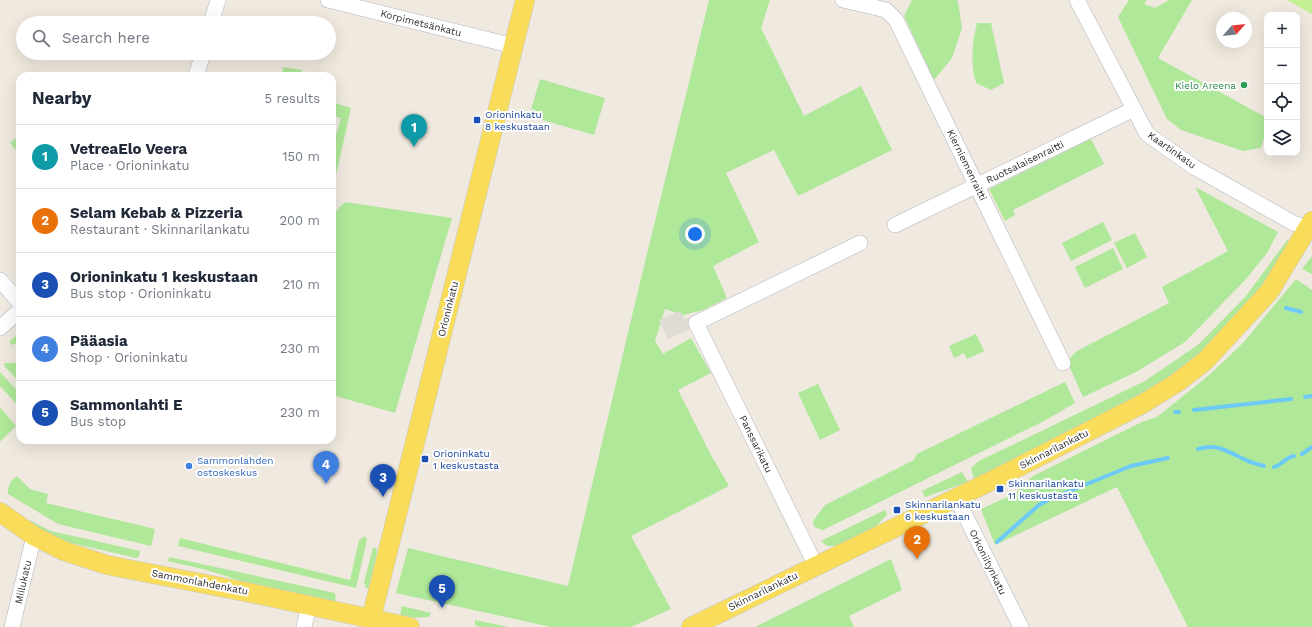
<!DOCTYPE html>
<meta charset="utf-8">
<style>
:root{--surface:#fff;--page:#f6f6f7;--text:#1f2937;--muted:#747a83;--line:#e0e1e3;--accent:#3c56ff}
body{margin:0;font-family:"Work Sans",sans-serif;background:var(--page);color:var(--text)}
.controls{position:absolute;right:12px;top:12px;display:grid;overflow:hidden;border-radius:8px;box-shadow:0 4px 16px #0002}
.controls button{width:36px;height:36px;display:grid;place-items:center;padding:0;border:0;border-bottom:1px solid var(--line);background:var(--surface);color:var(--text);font:20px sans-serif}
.compass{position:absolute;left:1216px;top:12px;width:36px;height:36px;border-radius:50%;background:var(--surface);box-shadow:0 4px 16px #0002;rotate:63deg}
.you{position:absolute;left:695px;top:234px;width:14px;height:14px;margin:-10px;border:3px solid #fff;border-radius:50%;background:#1a73e8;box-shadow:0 0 0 6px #1a73e833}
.badge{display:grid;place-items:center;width:26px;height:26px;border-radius:50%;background:var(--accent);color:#fff;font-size:13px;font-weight:700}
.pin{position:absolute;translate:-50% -33px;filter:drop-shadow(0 1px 2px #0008)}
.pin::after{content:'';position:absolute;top:21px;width:14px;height:12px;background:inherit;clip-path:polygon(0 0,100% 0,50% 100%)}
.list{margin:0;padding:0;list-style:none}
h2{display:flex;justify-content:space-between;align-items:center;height:52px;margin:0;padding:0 16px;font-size:17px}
h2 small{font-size:13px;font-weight:400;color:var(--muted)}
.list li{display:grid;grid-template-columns:26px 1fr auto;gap:12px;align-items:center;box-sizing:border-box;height:64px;padding:0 16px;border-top:1px solid var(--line)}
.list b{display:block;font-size:15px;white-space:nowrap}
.list p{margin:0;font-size:13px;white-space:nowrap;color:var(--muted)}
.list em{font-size:13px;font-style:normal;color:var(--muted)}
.icon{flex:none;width:22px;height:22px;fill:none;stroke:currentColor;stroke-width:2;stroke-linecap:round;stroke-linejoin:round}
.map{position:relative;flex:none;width:1312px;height:627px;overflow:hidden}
.search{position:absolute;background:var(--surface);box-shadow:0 4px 16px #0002;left:16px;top:16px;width:320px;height:44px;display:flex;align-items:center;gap:10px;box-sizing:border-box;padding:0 14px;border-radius:22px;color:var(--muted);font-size:15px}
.panel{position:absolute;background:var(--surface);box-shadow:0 4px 16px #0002;left:16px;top:72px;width:320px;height:372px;border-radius:12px}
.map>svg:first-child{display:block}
.green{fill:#afe899}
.pitch{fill:#c4f094}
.plaza{fill:#dfdcd6}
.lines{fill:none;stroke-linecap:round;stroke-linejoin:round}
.stream{stroke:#6dcaf6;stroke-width:4}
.minor-casing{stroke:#b3b4c1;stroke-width:16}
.major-casing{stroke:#c8c8c8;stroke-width:20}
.minor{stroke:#fff;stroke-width:15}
.major{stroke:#f9dc5a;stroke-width:19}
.leisure-dot{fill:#2e9e5b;stroke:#fff;stroke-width:1.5}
.transit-dot{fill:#1a4fb4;stroke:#fff;stroke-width:1.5}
.shop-dot{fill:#3f7fe0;stroke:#fff;stroke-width:1.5}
.labels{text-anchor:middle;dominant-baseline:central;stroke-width:4;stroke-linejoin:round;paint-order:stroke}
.street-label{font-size:10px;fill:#2d2d2d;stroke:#fff}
.leisure-label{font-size:10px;fill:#27864d;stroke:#fff;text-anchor:end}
.transit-label{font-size:10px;fill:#164399;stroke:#fff;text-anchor:start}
.shop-label{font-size:10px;fill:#366cbe;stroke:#fff;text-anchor:start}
</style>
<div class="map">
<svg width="1312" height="627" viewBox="0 0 1312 627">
<rect width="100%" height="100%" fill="#efe9df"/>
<g class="green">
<path d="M709,0H770L761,28L804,116L861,86L892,150L798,196L774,150L726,173L759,242L713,266L727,298L703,310L683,315L665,309L655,341L663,354L691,338L711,373L678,390L712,457L729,486L631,536L671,609L631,627H551L396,593L408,548L568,586L636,299Z"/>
<path d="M912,0H957L958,2L962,28L952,58L934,80L904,16Z"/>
<path d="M1129,0H1147L1144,4L1155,8L1169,0H1192L1158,58L1267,118V127L1261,148L1243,151L1181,130L1167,119L1118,17Z"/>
<path d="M977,23H991L1004,83L991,90L976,83C970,61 972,44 977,23Z"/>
<path d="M283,67L302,70L301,76H282Z"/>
<path d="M540,79L605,98L594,135L529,116Z"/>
<path d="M335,103L351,108L332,193V150L341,118L332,115Z"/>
<path d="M20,135V155L10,143Z"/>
<path d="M1091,139L1104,164L1013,210L1015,215L1005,221L989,189Z"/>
<path d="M1195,187L1278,232L1267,253L1247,278L1185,342L1136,372L1083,397L1067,361L1077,351L1169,303L1162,287L1228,251Z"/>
<path d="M345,202L452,218L395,413L332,395V215Z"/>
<path d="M1103,222L1112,240L1071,261L1062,243Z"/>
<path d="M1135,233L1147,257L1127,268L1114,243Z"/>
<path d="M1288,239L1289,242L1254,301L1206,352L1146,393L974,479L971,468L979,461L1145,381L1199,344L1246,296Z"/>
<path d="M1113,248L1123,269L1085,288L1075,267Z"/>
<path d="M1312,256V274L1302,269Z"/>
<path d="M1296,279L1312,290V627H1188L1117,487L995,545L981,509L1014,494L1033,476L1142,422L1157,417L1208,376L1243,343Z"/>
<path d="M20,332V342L12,345L9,342Z"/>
<path d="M976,334L984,351L967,359L964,353L954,358L949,346Z"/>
<path d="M4,363H20V382L5,367Z"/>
<path d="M0,372L20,394V408L0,386Z"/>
<path d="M1065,382L1075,403L1044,421L823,530L814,527L813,521L825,505L914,460L917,454Z"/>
<path d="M818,384L840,430L820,440L798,393Z"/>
<path d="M0,407L16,426L0,442Z"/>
<path d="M962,472L968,482L925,497L922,491Z"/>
<path d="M17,476L30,489L48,494L46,503L155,529L151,546L58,524L8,494C8,485 10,481 17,476Z"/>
<path d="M885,510L887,515L874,528L836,546H827L821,541Z"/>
<path d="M31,521L51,531L140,551L139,557L136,558L58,540L28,523Z"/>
<path d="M365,536L367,540L356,588L178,546L180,538L350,580L359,540Z"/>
<path d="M373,548H376L377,552L369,587L366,589L364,582Z"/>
<path d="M169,557L335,593L336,603L260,587L207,570L168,561Z"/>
<path d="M891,559L902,590L849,616L854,627H755Z"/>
<path d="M402,606L431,613L429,617L408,618L400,616Z"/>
<path d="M475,620L509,627H480L475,625Z"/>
</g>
<path class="pitch" d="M1287,0H1312V14Z"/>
<path class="plaza" d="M680,311L684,319L690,317L694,327L668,339L659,320Z"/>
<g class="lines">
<g class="stream">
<path d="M1286,308L1301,312"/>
<path d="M1305,397L1312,396"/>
<path d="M1194,410L1291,399"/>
<path d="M1175,412H1179"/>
<path d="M1198,449C1218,443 1228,452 1246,460C1251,463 1258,464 1264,466"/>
<path d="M1302,454L1312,447"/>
<path d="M1274,467C1282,465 1286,457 1294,456"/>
<path d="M997,542L1039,505L1050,499L1131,466L1168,458"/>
</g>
<g class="minor-casing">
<g id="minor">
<path d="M328,0L514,46"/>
<path d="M843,0L886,10L896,20L1063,363"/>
<path d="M1077,0L1147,134L1194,167L1293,223L1308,228"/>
<path d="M211,23L218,0"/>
<path d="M196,76L203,53"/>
<path d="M895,225L1134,109"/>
<path d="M0,280L20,303"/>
<path d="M0,328L20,310"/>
<path d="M956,497L1021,627"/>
<path d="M816,566L696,323L860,243"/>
<path d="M12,627L34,536"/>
<path d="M304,627L309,605"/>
</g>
</g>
<g class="major-casing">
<g id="major">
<path d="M0,512L34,536L64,551L107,565L256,594L410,627"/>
<path d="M371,619L525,0"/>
<path d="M691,627L993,480L1144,403L1178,382L1205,361L1269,292L1312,221"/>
</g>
</g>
<use href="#minor" class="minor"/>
<use href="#major" class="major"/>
</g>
<circle class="leisure-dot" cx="1244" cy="85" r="4"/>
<g class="transit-dot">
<rect x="473" y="116" width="8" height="8" rx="2"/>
<rect x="421" y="455" width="8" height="8" rx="2"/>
<rect x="996" y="485" width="8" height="8" rx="2"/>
<rect x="893" y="506" width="8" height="8" rx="2"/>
</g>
<circle class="shop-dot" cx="189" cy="466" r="4"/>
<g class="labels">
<g class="street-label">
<text transform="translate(421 23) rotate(14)">Korpimetsänkatu</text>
<text transform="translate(1172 150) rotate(35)">Kaartinkatu</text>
<text transform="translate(1025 162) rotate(-26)">Ruotsalaisenraitti</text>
<text transform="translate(967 165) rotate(64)">Kierniemenraitti</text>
<text transform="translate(448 309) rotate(-76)">Orioninkatu</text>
<text transform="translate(756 444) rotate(64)">Panssarikatu</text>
<text transform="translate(1054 449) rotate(-27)">Skinnarilankatu</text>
<text transform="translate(988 562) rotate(64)">Orkoniitynkatu</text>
<text transform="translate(23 582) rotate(-77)">Miilukatu</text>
<text transform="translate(200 582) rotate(11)">Sammonlahdenkatu</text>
<text transform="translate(763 591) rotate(-26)">Skinnarilankatu</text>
</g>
<g class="leisure-label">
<text x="1236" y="85">Kielo Areena</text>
</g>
<g class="transit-label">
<text x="485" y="114">Orioninkatu<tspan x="485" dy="12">8 keskustaan</tspan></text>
<text x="433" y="453">Orioninkatu<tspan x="433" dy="12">1 keskustasta</tspan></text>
<text x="1008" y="483">Skinnarilankatu<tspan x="1008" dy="12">11 keskustasta</tspan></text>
<text x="905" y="504">Skinnarilankatu<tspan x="905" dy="12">6 keskustaan</tspan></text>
</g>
<g class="shop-label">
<text x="197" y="460">Sammonlahden<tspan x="197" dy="12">ostoskeskus</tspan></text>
</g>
</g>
</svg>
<div class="controls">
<button>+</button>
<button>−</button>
<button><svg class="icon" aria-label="locate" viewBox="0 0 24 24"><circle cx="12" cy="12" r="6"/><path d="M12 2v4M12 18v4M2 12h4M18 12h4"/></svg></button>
<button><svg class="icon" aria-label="layers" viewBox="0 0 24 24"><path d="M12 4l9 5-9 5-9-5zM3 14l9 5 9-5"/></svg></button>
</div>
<svg class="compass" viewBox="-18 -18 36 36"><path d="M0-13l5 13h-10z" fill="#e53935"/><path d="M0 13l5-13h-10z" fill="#747a83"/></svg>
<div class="you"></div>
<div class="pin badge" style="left:414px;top:147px;background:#0f9aa8">1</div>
<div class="pin badge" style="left:917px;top:559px;background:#e8710a">2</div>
<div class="pin badge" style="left:383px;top:497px;background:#1a4fb4">3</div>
<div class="pin badge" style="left:326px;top:484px;background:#3f7fe0">4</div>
<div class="pin badge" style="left:442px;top:608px;background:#1a4fb4">5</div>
<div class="search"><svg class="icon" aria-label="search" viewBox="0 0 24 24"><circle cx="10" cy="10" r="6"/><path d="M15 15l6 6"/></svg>Search here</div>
<section class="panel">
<h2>Nearby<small>5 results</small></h2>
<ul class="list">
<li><span class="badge" style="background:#0f9aa8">1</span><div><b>VetreaElo Veera</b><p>Place · Orioninkatu</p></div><em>150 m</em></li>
<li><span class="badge" style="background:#e8710a">2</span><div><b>Selam Kebab &amp; Pizzeria</b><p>Restaurant · Skinnarilankatu</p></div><em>200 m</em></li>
<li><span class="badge" style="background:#1a4fb4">3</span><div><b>Orioninkatu 1 keskustaan</b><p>Bus stop · Orioninkatu</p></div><em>210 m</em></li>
<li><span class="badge" style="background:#3f7fe0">4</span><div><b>Pääasia</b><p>Shop · Orioninkatu</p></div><em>230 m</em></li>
<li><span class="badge" style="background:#1a4fb4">5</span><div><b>Sammonlahti E</b><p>Bus stop</p></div><em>230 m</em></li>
</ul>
</section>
</div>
